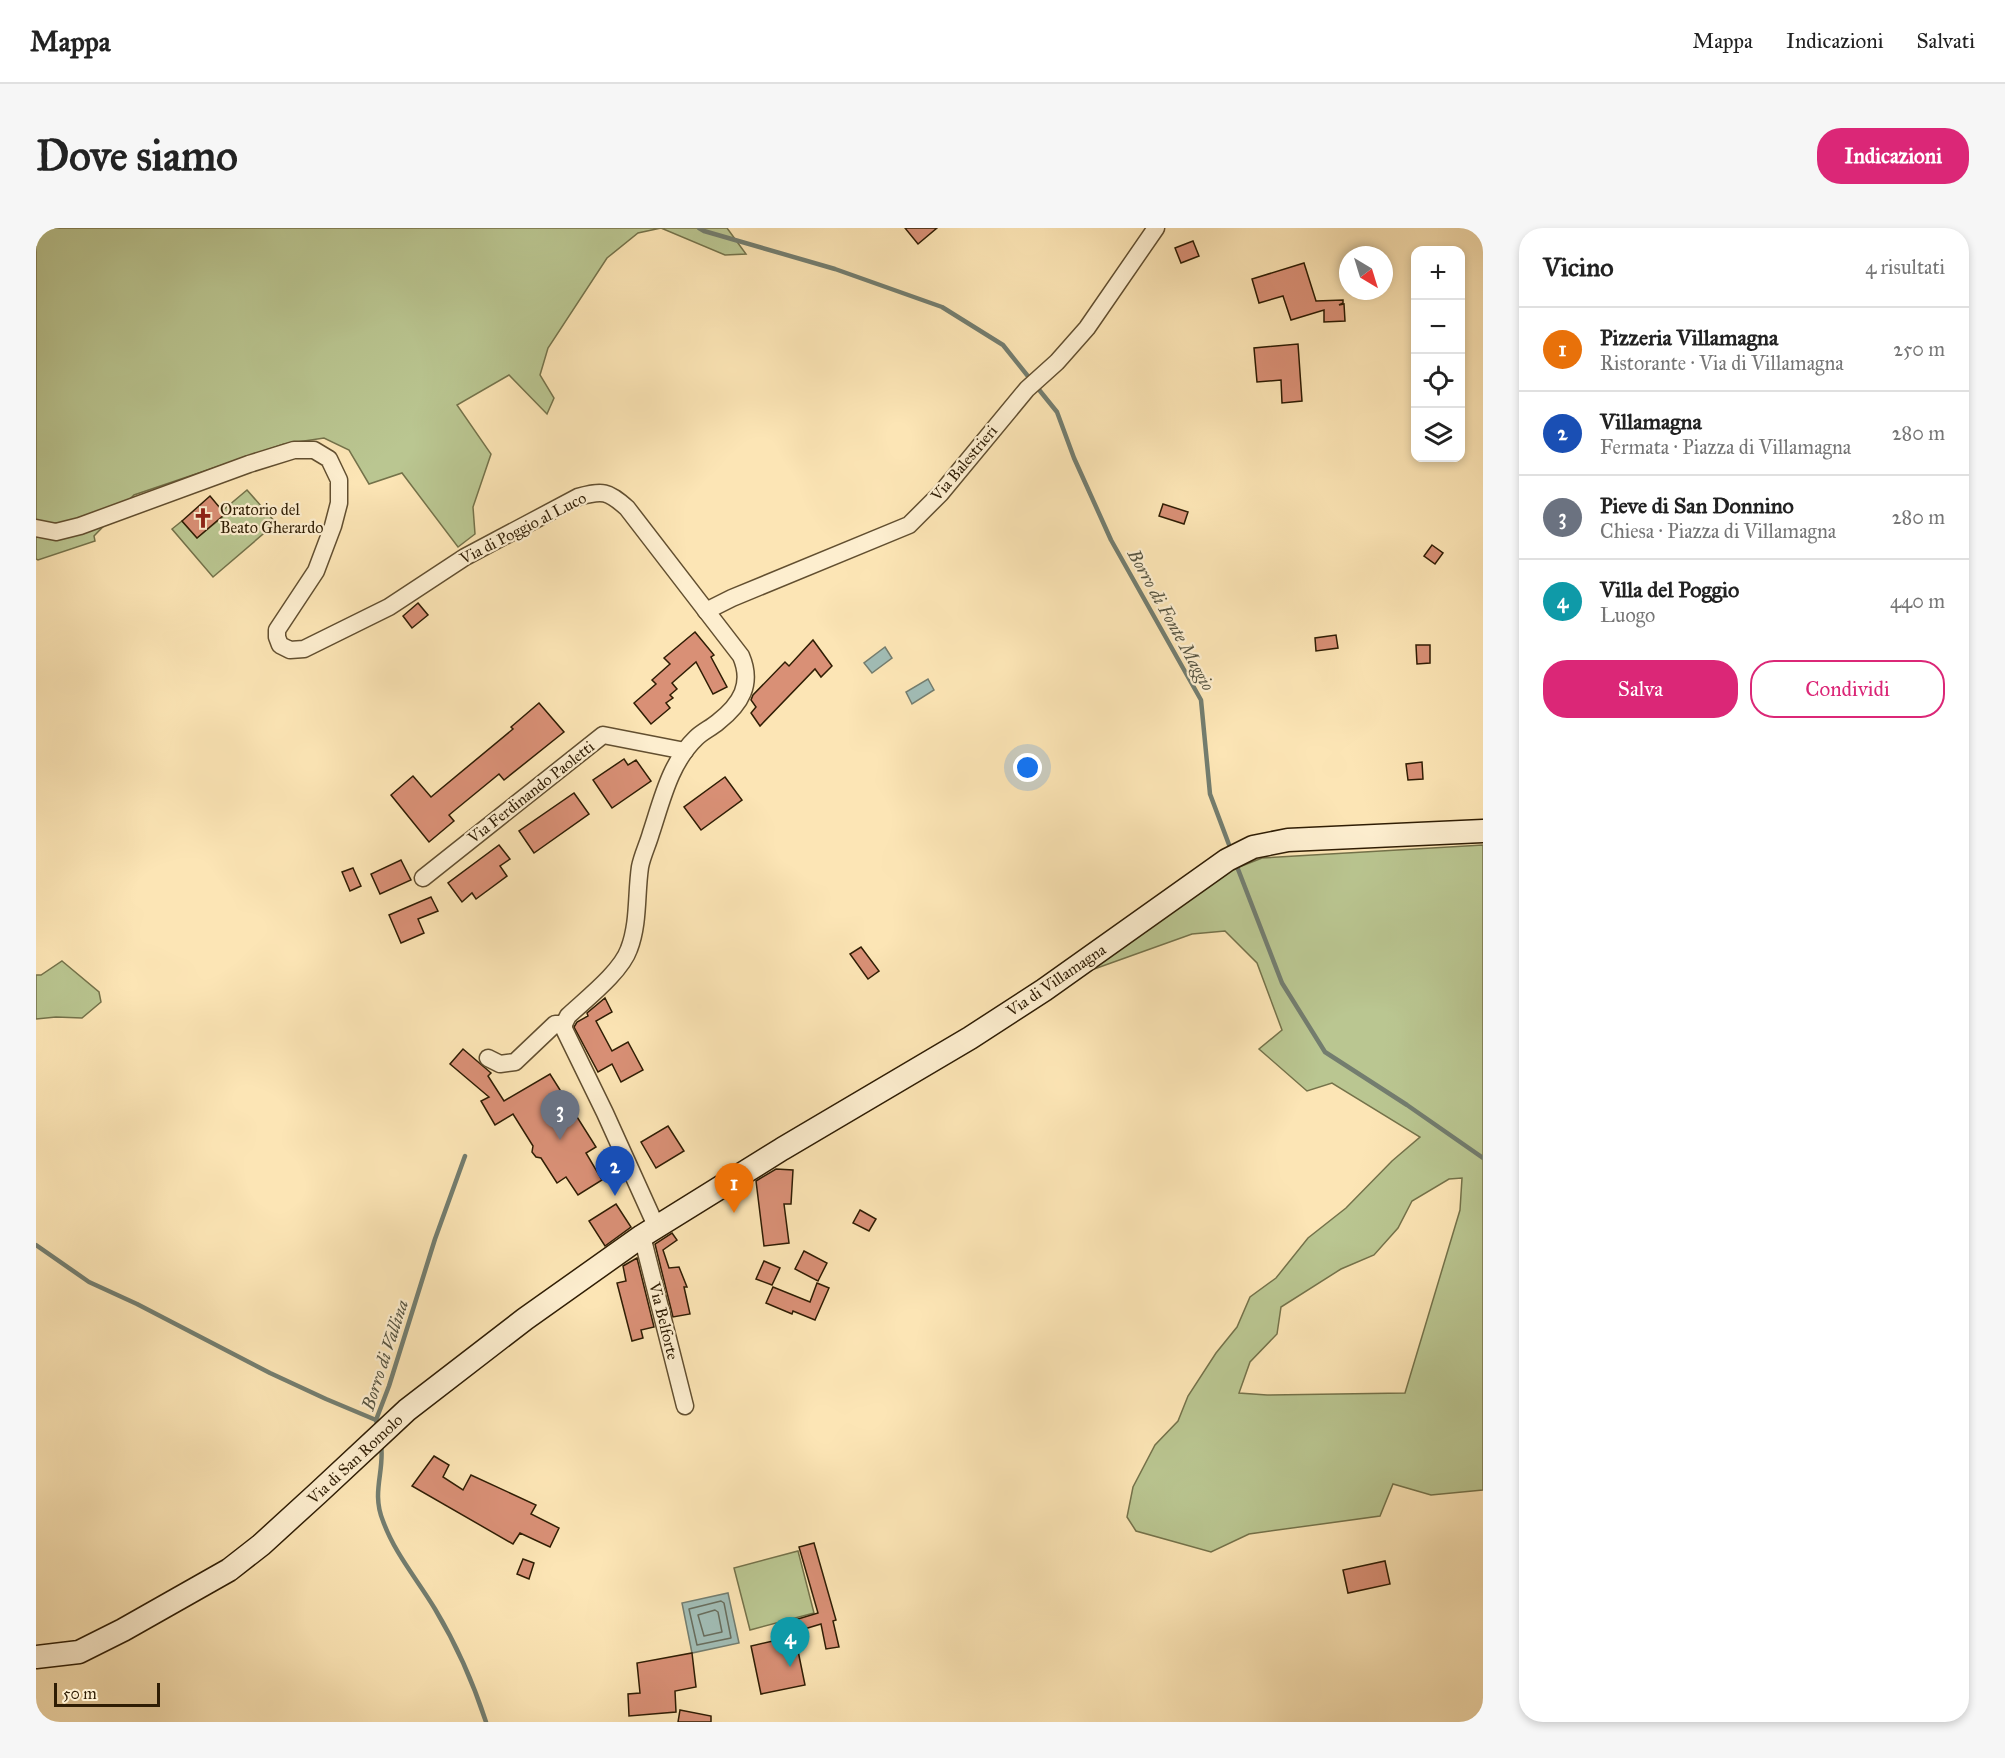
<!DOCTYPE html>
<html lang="it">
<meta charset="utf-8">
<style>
:root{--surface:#fff;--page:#f6f6f6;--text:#222;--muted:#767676;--line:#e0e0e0;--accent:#db2777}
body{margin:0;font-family:"IM FELL Great Primer",serif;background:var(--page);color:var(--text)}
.controls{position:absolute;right:18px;top:18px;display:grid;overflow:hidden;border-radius:12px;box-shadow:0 3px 9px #0003}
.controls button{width:54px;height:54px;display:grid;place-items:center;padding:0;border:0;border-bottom:2px solid var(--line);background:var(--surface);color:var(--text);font:30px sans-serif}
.compass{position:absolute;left:1303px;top:18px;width:54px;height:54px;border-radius:50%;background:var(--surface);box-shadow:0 3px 9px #0003;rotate:142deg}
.scale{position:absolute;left:18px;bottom:15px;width:106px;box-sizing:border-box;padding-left:6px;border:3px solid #2f1d04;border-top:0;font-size:16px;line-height:21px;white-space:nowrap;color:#2f1d04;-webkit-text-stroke:4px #fdeecf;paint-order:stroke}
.you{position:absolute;left:992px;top:540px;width:21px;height:21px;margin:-15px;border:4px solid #fff;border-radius:50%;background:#1a73e8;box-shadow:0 0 0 9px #1a73e833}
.badge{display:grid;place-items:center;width:39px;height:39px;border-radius:50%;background:var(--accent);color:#fff;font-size:20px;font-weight:700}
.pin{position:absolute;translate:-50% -50px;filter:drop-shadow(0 2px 3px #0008)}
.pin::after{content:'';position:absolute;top:32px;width:21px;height:18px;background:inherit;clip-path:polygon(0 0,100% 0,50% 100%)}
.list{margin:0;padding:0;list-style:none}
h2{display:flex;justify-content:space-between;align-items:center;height:78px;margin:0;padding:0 24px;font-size:26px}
h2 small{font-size:20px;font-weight:400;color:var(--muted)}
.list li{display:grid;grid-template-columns:39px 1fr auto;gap:18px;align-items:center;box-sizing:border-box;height:84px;padding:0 24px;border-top:2px solid var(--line)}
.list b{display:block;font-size:22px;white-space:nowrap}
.list p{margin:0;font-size:20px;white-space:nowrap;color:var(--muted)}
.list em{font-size:20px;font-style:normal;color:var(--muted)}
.actions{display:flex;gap:12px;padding:18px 24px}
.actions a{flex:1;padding:14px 0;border:2px solid var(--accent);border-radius:24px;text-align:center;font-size:21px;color:var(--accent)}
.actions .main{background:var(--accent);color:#fff}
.icon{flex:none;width:33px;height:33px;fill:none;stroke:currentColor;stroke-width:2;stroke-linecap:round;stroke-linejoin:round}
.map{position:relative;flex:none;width:1447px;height:1494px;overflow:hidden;border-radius:24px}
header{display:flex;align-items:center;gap:36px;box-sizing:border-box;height:84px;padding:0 30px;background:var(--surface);border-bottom:2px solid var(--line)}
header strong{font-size:28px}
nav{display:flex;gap:33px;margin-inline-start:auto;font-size:21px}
.intro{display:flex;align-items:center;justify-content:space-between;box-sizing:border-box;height:144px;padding:0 36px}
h1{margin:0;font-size:42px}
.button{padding:15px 27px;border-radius:24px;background:var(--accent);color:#fff;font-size:21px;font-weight:700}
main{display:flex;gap:36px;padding:0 36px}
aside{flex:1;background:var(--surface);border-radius:24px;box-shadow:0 3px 9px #0003}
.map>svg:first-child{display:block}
.green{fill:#bac691;stroke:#74724a;stroke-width:1.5;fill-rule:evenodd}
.water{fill:#a1bdb6;stroke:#737d6f;stroke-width:1.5}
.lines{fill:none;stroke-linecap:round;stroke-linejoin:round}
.shore{stroke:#686d5d;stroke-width:1.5}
.stream{stroke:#737d6f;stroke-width:4.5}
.building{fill:#d99076;stroke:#2f1d04;stroke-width:1.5}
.street-casing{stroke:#624f30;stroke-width:19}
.secondary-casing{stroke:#2f1d04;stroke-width:25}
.street{stroke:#fdeecf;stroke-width:16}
.secondary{stroke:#fdeecf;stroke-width:22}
.labels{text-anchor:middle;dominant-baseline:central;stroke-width:4.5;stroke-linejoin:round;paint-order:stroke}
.street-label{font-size:16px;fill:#2f1d04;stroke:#fdeecf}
.poi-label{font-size:16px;fill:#2f1d04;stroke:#fdeecf;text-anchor:start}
.water-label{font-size:18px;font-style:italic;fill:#575542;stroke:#fdeecf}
</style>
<header>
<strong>Mappa</strong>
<nav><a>Mappa</a><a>Indicazioni</a><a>Salvati</a></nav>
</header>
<div class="intro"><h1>Dove siamo</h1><a class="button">Indicazioni</a></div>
<main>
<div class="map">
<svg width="1447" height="1494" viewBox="0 0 1447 1494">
<rect width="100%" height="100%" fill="#fce5b5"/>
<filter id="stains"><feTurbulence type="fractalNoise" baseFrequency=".00333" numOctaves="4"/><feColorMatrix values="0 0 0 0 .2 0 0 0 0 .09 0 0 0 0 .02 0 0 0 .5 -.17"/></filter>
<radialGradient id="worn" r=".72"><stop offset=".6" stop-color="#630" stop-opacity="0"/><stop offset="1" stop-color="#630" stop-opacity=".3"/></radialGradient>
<g class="green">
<path d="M0,0H691L710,26L689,27L625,0L602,5L571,30L512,120L504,147L518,170L511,186L473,147L421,177L455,226L437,279L439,306L422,319L366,245L333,256L313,222L288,210L248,216L98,267L58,308L59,313L2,332L0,331Z"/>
<path d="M211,262L240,295L177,349L136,301L146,293L161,310L189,287L186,283Z"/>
<path d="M1447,617V1262L1395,1267L1357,1256L1344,1288L1213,1306L1175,1324L1100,1303L1091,1289L1097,1259L1119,1217L1142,1193L1152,1168L1180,1125L1201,1099L1214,1069L1240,1050L1272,1010L1310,980L1356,933L1384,909L1296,855L1271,863L1223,821L1246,802L1221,735L1189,703L1156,706L1047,745L1188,645L1226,630ZM1426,950L1424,982L1369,1165L1231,1167L1203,1165L1214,1134L1241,1106L1245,1079L1305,1041L1338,1027L1362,1000L1376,973L1413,951Z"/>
<path d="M26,733L63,764L65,774L46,790L20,789L0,791V747H5Z"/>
<path d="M762,1323L778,1385L714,1402L698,1340Z"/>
</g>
<g class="water">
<path d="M849,419L856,430L836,445L828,435Z"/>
<path d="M892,451L898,462L876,476L870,464Z"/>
<path d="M692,1365L703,1415L656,1425L646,1375Z"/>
</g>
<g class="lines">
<g class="shore">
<path d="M685,1373L688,1375L695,1410L661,1417L653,1381Z"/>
<path d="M679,1382L682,1384L686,1404L668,1408L662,1387Z"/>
</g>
<g class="stream">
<path d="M663,0L668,3L799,41L906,79L967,117L995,152"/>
<path d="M1000,158L1021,184L1038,230L1075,312L1165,472L1174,566L1195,622"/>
<path d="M1200,636L1246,755L1289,824L1371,877L1447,930"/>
<path d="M0,1017L53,1054L101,1076L234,1145L290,1171L340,1192"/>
<path d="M342,1199L340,1192L353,1158L399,1011L429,928"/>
<path d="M345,1216C349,1243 335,1264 347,1293C359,1326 381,1351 399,1381C420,1416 437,1454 450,1494"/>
</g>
</g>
<g class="building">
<path d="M869,0H901L882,16Z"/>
<path d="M1157,13L1163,28L1145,35L1139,20Z"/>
<path d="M1268,35L1280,73L1307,72V75L1303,77L1308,76L1309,93L1288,94V82L1255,92L1247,68L1223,75L1216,51Z"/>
<path d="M1262,116L1266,173L1246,175L1245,152L1221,154L1218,120Z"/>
<path d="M174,268L189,286L161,310L146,293Z"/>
<path d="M1127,276L1152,284L1148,296L1123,288Z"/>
<path d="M1396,317L1407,325L1399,336L1388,328Z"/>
<path d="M382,375L392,387L376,400L367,388Z"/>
<path d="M659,404L678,427L675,429L691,459L677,466L660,434L636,455L641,461L634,467L637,470L630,475L634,480L615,496L598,475L620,456L616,452L634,436L628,430Z"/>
<path d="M1300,407L1302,420L1280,423L1279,410Z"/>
<path d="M777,412L796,438L785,449L779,441L724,498L715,485L720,479L715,472L717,467L749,434L753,438Z"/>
<path d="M1380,417H1394V435L1381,436Z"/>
<path d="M503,475L528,504L468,552L463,546L413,587L418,593L393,614L355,567L377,548L395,569L477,501L475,499Z"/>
<path d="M588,531L592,537L600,532L615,553L576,580L557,552Z"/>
<path d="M1386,534L1387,551L1372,552L1370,536Z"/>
<path d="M689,549L706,572L665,602L648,579Z"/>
<path d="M538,565L553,586L498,625L483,603Z"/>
<path d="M463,617L474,631L464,638L471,648L440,671L436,665L426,674L412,655Z"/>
<path d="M365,632L375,652L344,666L335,646Z"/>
<path d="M317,640L325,658L314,663L306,644Z"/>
<path d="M395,669L402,683L382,691L388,705L365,715L353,687Z"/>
<path d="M825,719L843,743L832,751L814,726Z"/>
<path d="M569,770L576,784L560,793L576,823L592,814L607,842L585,854L576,836L562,844L538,799L541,794L552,788L551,785Z"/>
<path d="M427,821L455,845L452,848L468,873L514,846L560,919L550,925L566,952L542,967L530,949L521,955L505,930L500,929L496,924L497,918L477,886L459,897L445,873L453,869L414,836Z"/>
<path d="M632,898L648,923L620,940L605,914Z"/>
<path d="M740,941L757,942L755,976H748L753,1015L728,1018L720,953Z"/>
<path d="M580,976L595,999L569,1018L553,993Z"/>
<path d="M824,982L840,991L833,1003L817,995Z"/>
<path d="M636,1005L641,1012L627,1022L633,1040L643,1039L651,1059H648L654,1086L637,1089L619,1016Z"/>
<path d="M768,1023L791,1035L782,1053L759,1041Z"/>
<path d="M601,1030L618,1099L605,1102L607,1110L596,1113L581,1055L590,1053L587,1038Z"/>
<path d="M728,1033L744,1040L736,1057L720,1051Z"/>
<path d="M781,1055L793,1060L779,1092L757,1083L756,1086L730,1075L737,1059L774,1074Z"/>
<path d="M398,1228L413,1237L407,1249L427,1262L435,1247L500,1277L495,1286L523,1300L514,1319L484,1305L477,1316L376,1258Z"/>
<path d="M778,1315L800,1392L797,1393L803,1419L790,1421L785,1396L755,1405L752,1394L782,1385L763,1319Z"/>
<path d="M487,1331L498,1335L493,1351L481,1346Z"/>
<path d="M1349,1333L1354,1356L1312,1365L1307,1342Z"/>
<path d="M759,1408L769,1457L725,1466L715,1418Z"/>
<path d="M656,1425L660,1459L639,1463L640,1484L593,1488L592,1466L604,1465L601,1435Z"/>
<path d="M644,1482L675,1488V1494H642Z"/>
</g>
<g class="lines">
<g class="street-casing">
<g id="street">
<path d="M0,300L20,304L44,298L213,236L258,222H278L293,231L303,252V275L297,298L280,343L241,402V409L244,417L254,422L268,421L353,379L429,329L542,269C567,262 572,263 591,280L705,428C717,456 705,476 682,494C675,500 666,504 660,510C634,535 626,572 615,605C612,616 606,628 604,639C600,666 603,695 593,721C585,744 550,771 532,788L528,796"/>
<path d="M670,383L696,370L873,297L905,265L991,161L1021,134L1051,100L1120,0"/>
<path d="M387,650L567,507L649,523"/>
<path d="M528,796V801L569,885L616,989L622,998"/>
<path d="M452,830L464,836L479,834L519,796H528"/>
<path d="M606,1008L649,1178"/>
</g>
</g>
<g class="secondary-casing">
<path id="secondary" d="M0,1429L43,1424L87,1402L193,1342L225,1317L282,1265L371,1182L489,1091L606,1008L746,921L934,810L1008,762L1191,632L1217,619L1252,612L1447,603"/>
</g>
<use href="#street" class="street"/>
<use href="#secondary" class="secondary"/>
</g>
<defs>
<g id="church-bare" transform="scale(1.62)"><path d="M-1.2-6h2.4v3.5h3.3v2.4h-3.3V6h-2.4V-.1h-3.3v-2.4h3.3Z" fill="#8f2418" stroke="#fdeecf" stroke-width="2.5" paint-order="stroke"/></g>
</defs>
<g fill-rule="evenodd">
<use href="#church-bare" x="167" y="290"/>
</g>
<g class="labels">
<g class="street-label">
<text transform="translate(928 235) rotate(-50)">Via Balestrieri</text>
<text transform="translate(487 300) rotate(-27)">Via di Poggio al Luco</text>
<text transform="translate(495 564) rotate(-38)">Via Ferdinando Paoletti</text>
<text transform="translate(1020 752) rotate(-34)">Via di Villamagna</text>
<text transform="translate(628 1093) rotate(76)">Via Belforte</text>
<text transform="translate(319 1231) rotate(-43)">Via di San Romolo</text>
</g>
<g class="poi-label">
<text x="184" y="281">Oratorio del<tspan x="184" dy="18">Beato Gherardo</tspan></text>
</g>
<g class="water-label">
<text transform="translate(1135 392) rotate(61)">Borro di Fonte Maggio</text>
<text transform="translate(349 1127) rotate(-72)">Borro di Vallina</text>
</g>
</g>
<rect width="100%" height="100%" filter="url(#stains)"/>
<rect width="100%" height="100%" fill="url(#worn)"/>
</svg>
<div class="controls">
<button>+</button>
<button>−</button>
<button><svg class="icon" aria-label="locate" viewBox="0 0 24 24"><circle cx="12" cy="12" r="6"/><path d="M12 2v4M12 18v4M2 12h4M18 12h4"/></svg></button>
<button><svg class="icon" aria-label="layers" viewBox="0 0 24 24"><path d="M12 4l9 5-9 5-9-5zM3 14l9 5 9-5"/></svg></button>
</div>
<svg class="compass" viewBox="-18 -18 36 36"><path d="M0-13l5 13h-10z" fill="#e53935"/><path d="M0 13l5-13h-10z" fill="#767676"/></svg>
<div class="scale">50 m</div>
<div class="you"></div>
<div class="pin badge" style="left:698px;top:985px;background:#e8710a">1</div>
<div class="pin badge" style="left:579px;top:968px;background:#1a4fb4">2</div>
<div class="pin badge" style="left:524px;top:912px;background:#6b7280">3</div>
<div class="pin badge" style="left:754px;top:1439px;background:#0f9aa8">4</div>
</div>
<aside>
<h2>Vicino<small>4 risultati</small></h2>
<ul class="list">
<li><span class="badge" style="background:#e8710a">1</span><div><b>Pizzeria Villamagna</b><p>Ristorante · Via di Villamagna</p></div><em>250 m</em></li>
<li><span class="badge" style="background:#1a4fb4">2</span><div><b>Villamagna</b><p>Fermata · Piazza di Villamagna</p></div><em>280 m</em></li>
<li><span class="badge" style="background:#6b7280">3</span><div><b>Pieve di San Donnino</b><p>Chiesa · Piazza di Villamagna</p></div><em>280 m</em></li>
<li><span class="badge" style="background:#0f9aa8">4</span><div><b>Villa del Poggio</b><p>Luogo</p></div><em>440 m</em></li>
</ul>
<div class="actions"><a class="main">Salva</a><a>Condividi</a></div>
</aside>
</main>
